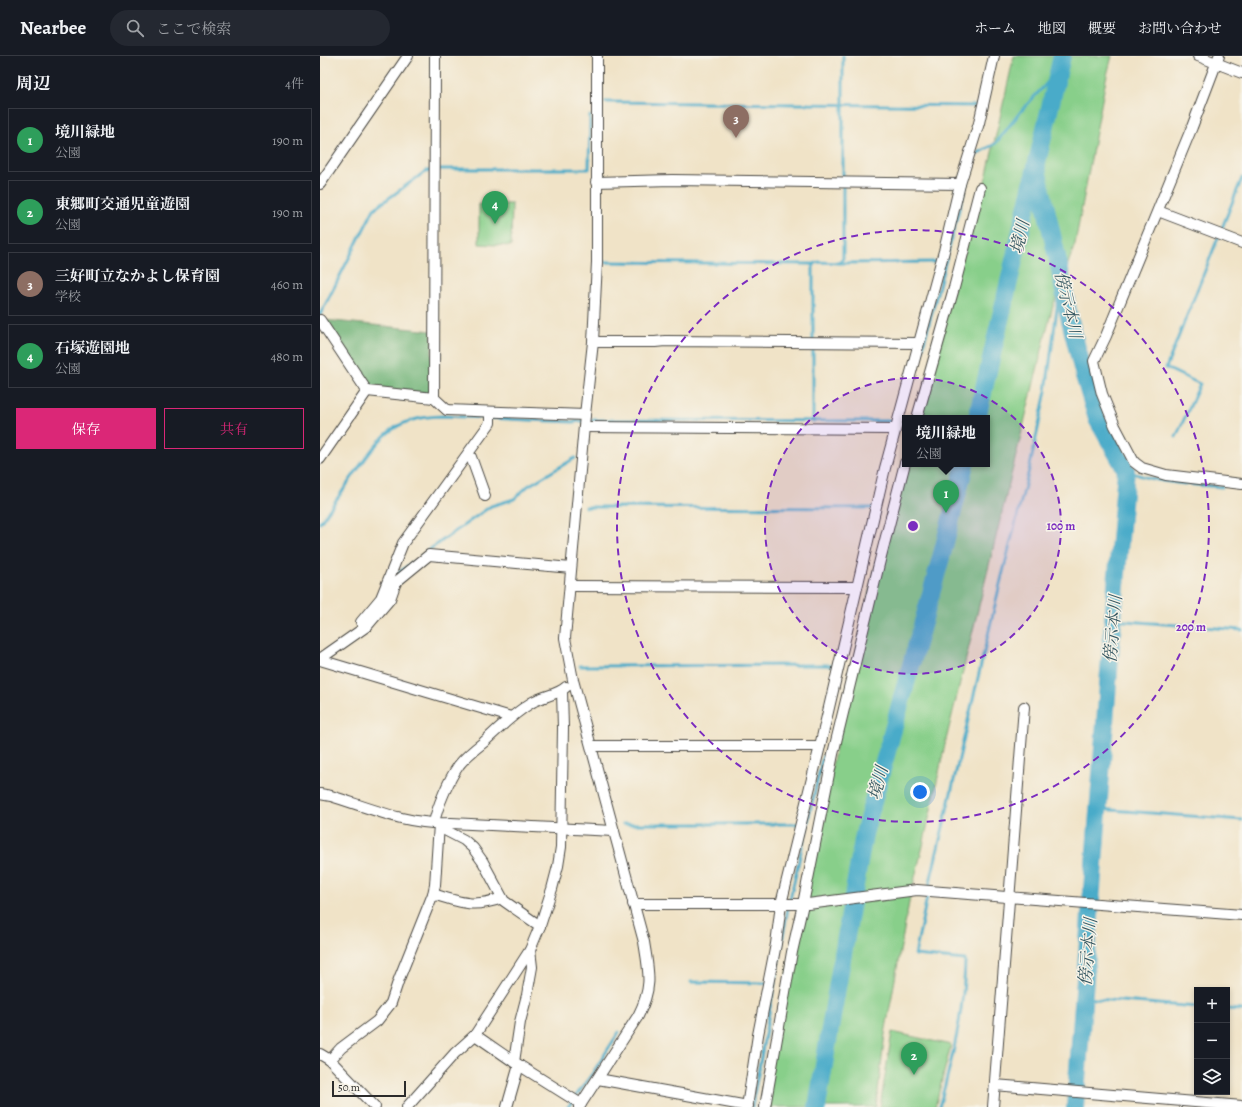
<!DOCTYPE html>
<html lang="ja">
<meta charset="utf-8">
<style>
:root{--surface:#171b24;--page:#242831;--text:#f1f3f6;--muted:#9ea1a6;--line:#363941;--accent:#db2777}
body{margin:0;font-family:Alegreya,"Noto Serif JP",serif;background:var(--page);color:var(--text)}
.controls{position:absolute;right:12px;bottom:12px;display:grid;overflow:hidden;border-radius:0px;box-shadow:0 2px 6px #0003}
.controls button{width:36px;height:36px;display:grid;place-items:center;padding:0;border:0;border-bottom:1px solid var(--line);background:var(--surface);color:var(--text);font:20px sans-serif}
.scale{position:absolute;left:12px;bottom:10px;width:74px;box-sizing:border-box;padding-left:4px;border:2px solid #2b2b2b;border-top:0;font-size:11px;line-height:14px;white-space:nowrap;color:#2b2b2b;-webkit-text-stroke:3px #f7f3e8;paint-order:stroke}
.you{position:absolute;left:600px;top:736px;width:14px;height:14px;margin:-10px;border:3px solid #fff;border-radius:50%;background:#1a73e8;box-shadow:0 0 0 6px #1a73e833}
.badge{display:grid;place-items:center;width:26px;height:26px;border-radius:50%;background:var(--accent);color:#fff;font-size:13px;font-weight:700}
.pin{position:absolute;translate:-50% -33px;filter:drop-shadow(0 1px 2px #0008)}
.pin::after{content:'';position:absolute;top:21px;width:14px;height:12px;background:inherit;clip-path:polygon(0 0,100% 0,50% 100%)}
.popup{position:absolute;left:582px;top:359px;width:88px;height:52px;box-sizing:border-box;display:grid;place-content:center;border-radius:0px;background:var(--surface);filter:drop-shadow(0 1px 3px #0005);font-size:13px;white-space:nowrap;color:var(--muted)}
.popup b{font-size:15px;color:var(--text)}
.popup::after{content:'';position:absolute;left:50%;top:100%;margin-left:-8px;border:8px solid transparent;border-top-color:var(--surface)}
.list{margin:0;padding:0;list-style:none}
h2{display:flex;justify-content:space-between;align-items:center;height:52px;margin:0;padding:0 16px;font-size:17px}
h2 small{font-size:13px;font-weight:400;color:var(--muted)}
.list li{display:grid;grid-template-columns:26px 1fr auto;gap:12px;align-items:center;box-sizing:border-box;height:64px;margin:0 8px 8px;padding:0 8px;border:1px solid var(--line);border-radius:0px}
.list b{display:block;font-size:15px;white-space:nowrap}
.list p{margin:0;font-size:13px;white-space:nowrap;color:var(--muted)}
.list em{font-size:13px;font-style:normal;color:var(--muted)}
.actions{display:flex;gap:8px;padding:12px 16px}
.actions a{flex:1;padding:9px 0;border:1px solid var(--accent);border-radius:0px;text-align:center;font-size:14px;color:var(--accent)}
.actions .main{background:var(--accent);color:#fff}
.icon{flex:none;width:22px;height:22px;fill:none;stroke:currentColor;stroke-width:2;stroke-linecap:round;stroke-linejoin:round}
.map{position:relative;flex:none;width:922px;height:1051px;overflow:hidden}
header{display:flex;align-items:center;gap:24px;box-sizing:border-box;height:56px;padding:0 20px;background:var(--surface);border-bottom:1px solid var(--line)}
header strong{font-size:19px}
nav{display:flex;gap:22px;margin-inline-start:auto;font-size:14px}
.search{width:280px;height:36px;background:var(--page);display:flex;align-items:center;gap:10px;box-sizing:border-box;padding:0 14px;border-radius:22px;color:var(--muted);font-size:15px}
main{display:flex}
aside{flex:1;background:var(--surface)}
.map>svg:first-child{display:block}
.green{fill:#88cf8a;stroke:#5a7d5a}
.forest{fill:#6eb276;stroke:#4c6e50}
.lines{fill:none;stroke-linecap:round;stroke-linejoin:round}
.stream{stroke:#49abc9;stroke-width:3}
.river{stroke:#49abc9;stroke-width:18}
.street-casing{stroke:#494742;stroke-width:12}
.street{stroke:#fff;stroke-width:10}
.ring{fill:none;stroke:#7b2cbf;stroke-width:2;stroke-dasharray:7 5}
.labels{text-anchor:middle;dominant-baseline:central;stroke-width:3;stroke-linejoin:round;paint-order:stroke}
.water-label{font-size:17px;font-style:italic;fill:#365862;stroke:#f7f3e8}
.centre{fill:#7b2cbf;stroke:#f7f3e8;stroke-width:2}
.ring-label{font-size:12px;text-anchor:middle;font-weight:bold;fill:#7b2cbf;stroke:#f7f3e8;stroke-width:3;stroke-linejoin:round;paint-order:stroke}
</style>
<header>
<strong>Nearbee</strong>
<div class="search"><svg class="icon" aria-label="search" viewBox="0 0 24 24"><circle cx="10" cy="10" r="6"/><path d="M15 15l6 6"/></svg>ここで検索</div>
<nav><a>ホーム</a><a>地図</a><a>概要</a><a>お問い合わせ</a></nav>
</header>
<main>
<aside>
<h2>周辺<small>4件</small></h2>
<ul class="list">
<li><span class="badge" style="background:#2e9e5b">1</span><div><b>境川緑地</b><p>公園</p></div><em>190 m</em></li>
<li><span class="badge" style="background:#2e9e5b">2</span><div><b>東郷町交通児童遊園</b><p>公園</p></div><em>190 m</em></li>
<li><span class="badge" style="background:#8d6e63">3</span><div><b>三好町立なかよし保育園</b><p>学校</p></div><em>460 m</em></li>
<li><span class="badge" style="background:#2e9e5b">4</span><div><b>石塚遊園地</b><p>公園</p></div><em>480 m</em></li>
</ul>
<div class="actions"><a class="main">保存</a><a>共有</a></div>
</aside>
<div class="map">
<svg width="922" height="1051" viewBox="0 0 922 1051">
<rect width="100%" height="100%" fill="#f7f3e8"/>
<filter id="ink" filterUnits="userSpaceOnUse"><feTurbulence type="fractalNoise" baseFrequency=".025" numOctaves="2"/><feDisplacementMap in="SourceGraphic" scale="8" xChannelSelector="R" yChannelSelector="G"/><feConvolveMatrix kernelMatrix="1 2 1 2 8 2 1 2 1" color-interpolation-filters="sRGB"/></filter>
<filter id="wash" filterUnits="userSpaceOnUse"><feTurbulence type="fractalNoise" baseFrequency=".012" numOctaves="4" result="noise"/><feDisplacementMap in="SourceGraphic" scale="16" xChannelSelector="R" yChannelSelector="G"/><feGaussianBlur stdDeviation="0.9" result="paint"/><feColorMatrix in="noise" values="0 0 0 0 0 0 0 0 0 0 0 0 0 0 0 0 0 1.4 0 .05"/><feComposite in="paint" operator="in"/></filter>
<g filter="url(#wash)">
<rect width="100%" height="100%" fill="#f0e3c7"/>
<g class="green">
<path d="M694,0H792L786,23L755,188L732,253L626,684L603,790L590,841L565,978L556,1051H441L445,1023L550,532L585,399V408H667V362H595L667,118Z"/>
<path d="M159,148H192L191,190L159,188Z"/>
<path d="M572,976L631,989L615,1051H560Z"/>
</g>
<path class="forest" d="M4,264L112,275V338L49,332Z"/>
<g class="lines">
<g class="stream">
<path d="M285,46L659,50"/>
<path d="M285,206L494,208"/>
<path d="M520,207L618,206"/>
<path d="M0,259L54,153L106,115L121,113H269L270,60"/>
<path d="M600,302L652,104L658,97L675,88L702,54L739,14"/>
<path d="M493,365V211L494,208L498,206L520,207L523,202V0"/>
<path d="M856,381L880,328L846,312L922,122"/>
<path d="M806,414C836,428 870,428 902,431"/>
<path d="M266,451L554,452"/>
<path d="M0,467C12,450 24,433 35,417C62,379 74,361 123,360L253,366L271,364L576,365"/>
<path d="M106,496L171,450L194,443L208,430L255,402"/>
<path d="M77,518L93,506"/>
<path d="M793,564L922,574"/>
<path d="M260,610L518,609"/>
<path d="M778,753L922,764"/>
<path d="M303,768H480"/>
<path d="M371,926L447,927"/>
<path d="M763,942L877,951"/>
<path d="M907,953L922,954"/>
<path d="M248,1051L272,1018L299,976"/>
<path d="M432,1051L468,852L503,700"/>
<path d="M619,1051C633,1001 644,956 645,904L595,899L611,822L680,528L710,410L726,335L738,245L741,241L745,240"/>
</g>
<g class="river">
<path d="M716,109L740,214L748,256L764,320L777,363L806,414L793,564L755,1051"/>
<path d="M657,362L742,0"/>
<path d="M497,1051L513,955L544,778L622,498L645,408"/>
</g>
</g>
</g>
<g filter="url(#ink)">
<g class="lines">
<g class="street-casing">
<g id="street">
<path d="M115,0L114,342L127,354L265,359"/>
<path d="M878,0L922,17"/>
<path d="M899,0L872,71L786,280L774,305L782,338L795,370L814,406L822,412L846,419L922,428"/>
<path d="M276,126L352,124L640,128"/>
<path d="M0,128L88,0"/>
<path d="M838,155L922,187"/>
<path d="M0,264L47,335"/>
<path d="M273,286H335L345,285L598,287"/>
<path d="M47,335L114,342"/>
<path d="M597,362L634,232L660,132"/>
<path d="M264,371L574,373"/>
<path d="M148,398L151,401L165,440"/>
<path d="M0,403L47,335"/>
<path d="M250,530L537,531"/>
<path d="M41,566L61,542L83,487L170,367V356"/>
<path d="M0,603L47,570L70,543L76,526L109,499L251,512"/>
<path d="M0,604L191,661"/>
<path d="M272,690H500"/>
<path d="M0,738L11,740C50,752 90,770 131,767L294,775"/>
<path d="M114,767C117,751 129,723 139,709C146,700 155,693 164,686C179,672 193,658 211,647C221,640 238,639 246,631"/>
<path d="M119,771L144,784L153,792L163,806L184,845L220,870"/>
<path d="M113,838C141,847 154,852 182,842"/>
<path d="M313,848H488L597,834L922,859"/>
<path d="M155,979L194,1006L261,1048"/>
<path d="M0,998L10,1004L55,1051"/>
<path d="M10,1004L21,992L57,965L71,947L79,923L113,838L115,829L119,768"/>
<path d="M194,1006L200,966L207,939L212,911L210,894"/>
<path d="M278,1023L428,1050"/>
<path d="M675,1029L922,1050"/>
<path d="M87,1051L135,997L155,979L210,894L220,870L232,833L238,810L241,791L243,672L242,635"/>
<path d="M187,1051L199,1009"/>
<path d="M259,1051L318,960C333,931 329,917 324,886L253,624L245,582L265,359L273,286L277,206V0"/>
<path d="M427,1051L438,979L456,888L461,848L500,690L565,412L624,195L640,128L659,67L674,0"/>
<path d="M445,1051L472,896L483,848L513,698L561,500L585,407"/>
<path d="M673,1051L704,651"/>
</g>
</g>
<use href="#street" class="street"/>
</g>
</g>
<circle cx="593" cy="470" r="148" fill="#7b2cbf" fill-opacity=".12"/>
<g class="ring">
<circle cx="593" cy="470" r="148"/>
<circle cx="593" cy="470" r="296"/>
</g>
<g class="labels">
<g class="water-label">
<text transform="translate(700 181) rotate(-77)">境川</text>
<text transform="translate(748 249) rotate(77)">傍示本川</text>
<text transform="translate(793 573) rotate(-85)">傍示本川</text>
<text transform="translate(558 727) rotate(-75)">境川</text>
<text transform="translate(768 896) rotate(-85)">傍示本川</text>
</g>
</g>
<circle cx="593" cy="470" r="6" class="centre"/>
<g class="ring-label">
<text x="741" y="474">100 m</text>
<text x="871" y="575">200 m</text>
</g>
</svg>
<div class="controls">
<button>+</button>
<button>−</button>
<button><svg class="icon" aria-label="layers" viewBox="0 0 24 24"><path d="M12 4l9 5-9 5-9-5zM3 14l9 5 9-5"/></svg></button>
</div>
<div class="scale">50 m</div>
<div class="you"></div>
<div class="pin badge" style="left:626px;top:457px;background:#2e9e5b">1</div>
<div class="popup"><b>境川緑地</b>公園</div>
<div class="pin badge" style="left:594px;top:1019px;background:#2e9e5b">2</div>
<div class="pin badge" style="left:416px;top:82px;background:#8d6e63">3</div>
<div class="pin badge" style="left:175px;top:168px;background:#2e9e5b">4</div>
</div>
</main>
